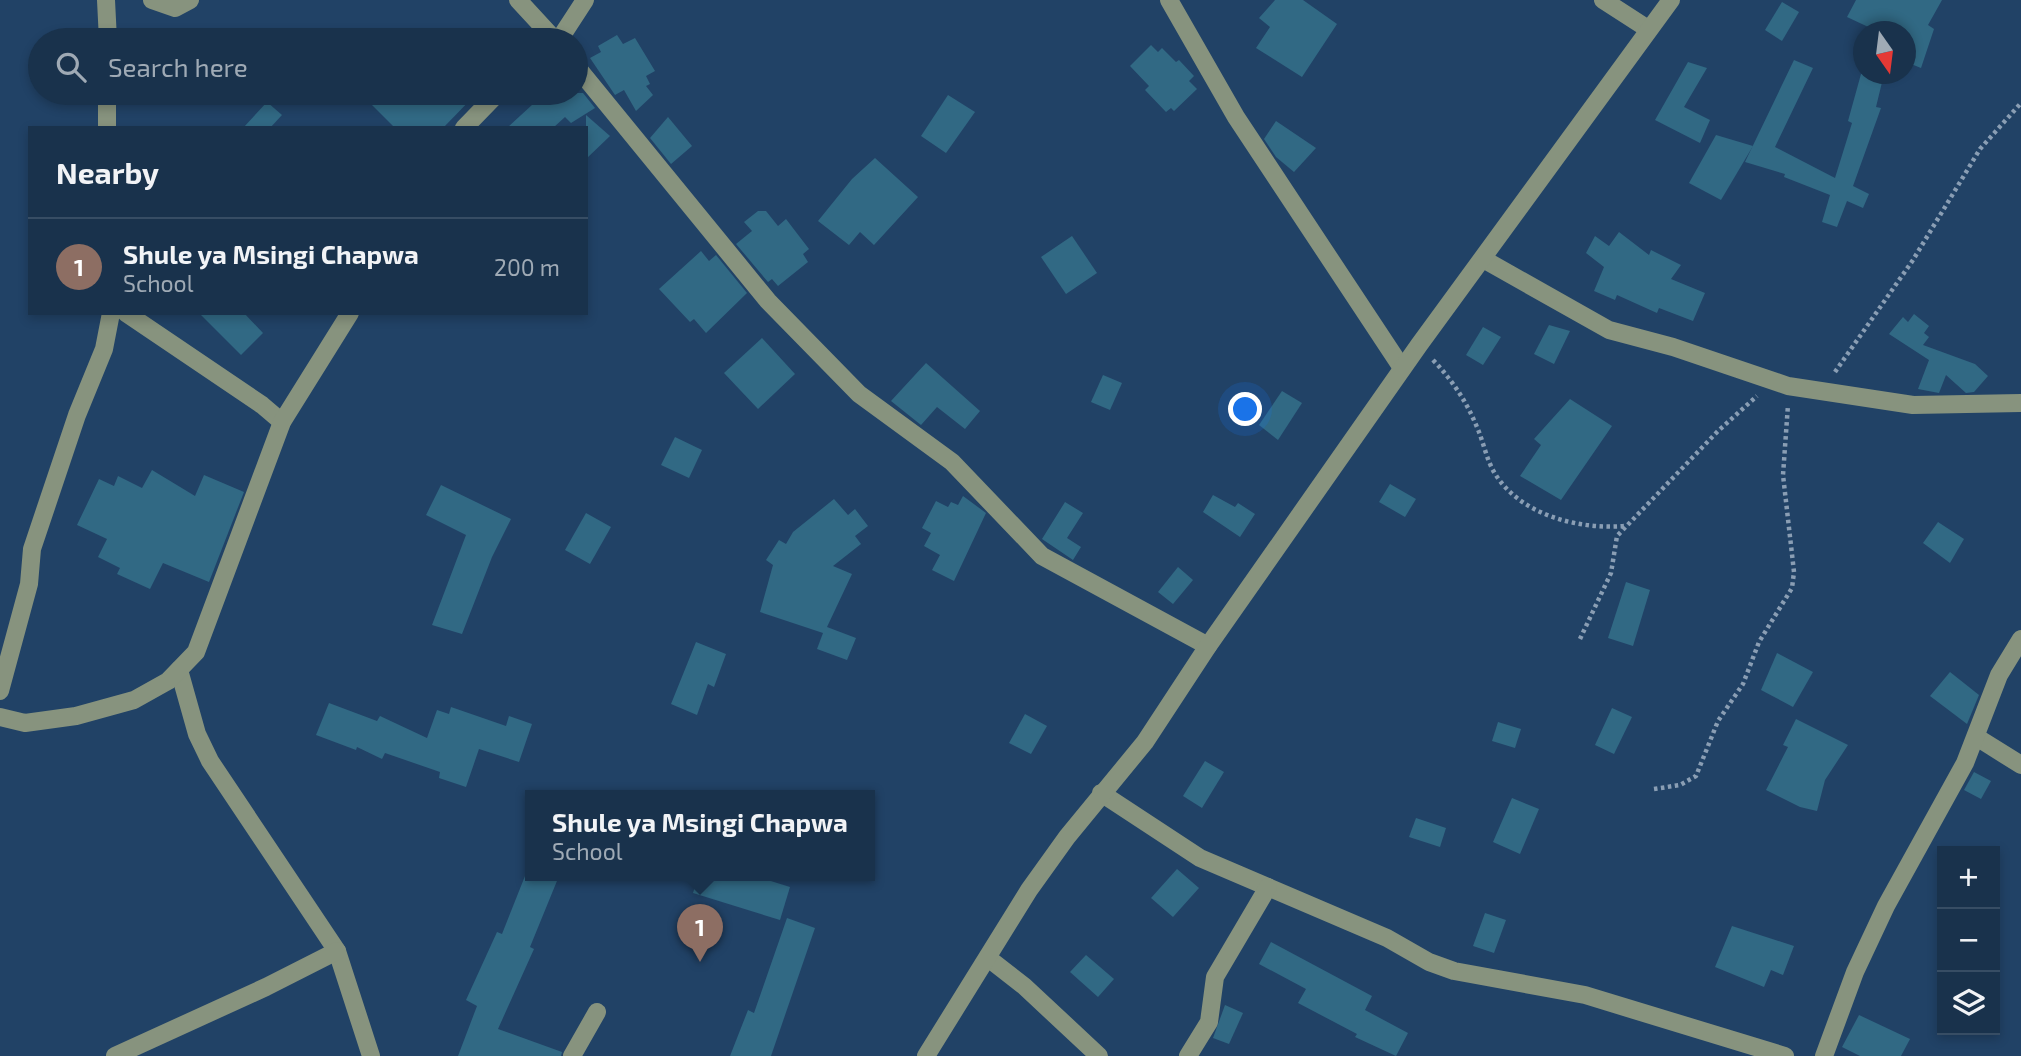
<!DOCTYPE html>
<meta charset="utf-8">
<style>
:root{--surface:#19324c;--page:#263e56;--text:#f1f3f6;--muted:#9faab5;--line:#374d64;--accent:#90b9f0}
body{margin:0;font-family:"Exo 2",sans-serif;background:var(--page);color:var(--text)}
.controls{position:absolute;right:21px;bottom:21px;display:grid;overflow:hidden;border-radius:0px;box-shadow:0 4px 10px #0003}
.controls button{width:63px;height:63px;display:grid;place-items:center;padding:0;border:0;border-bottom:2px solid var(--line);background:var(--surface);color:var(--text);font:35px sans-serif}
.compass{position:absolute;left:1853px;top:21px;width:63px;height:63px;border-radius:50%;background:var(--surface);box-shadow:0 4px 10px #0003;rotate:166deg}
.you{position:absolute;left:1246px;top:410px;width:24px;height:24px;margin:-18px;border:5px solid #fff;border-radius:50%;background:#1a73e8;box-shadow:0 0 0 10px #1a73e833}
.badge{display:grid;place-items:center;width:46px;height:46px;border-radius:50%;background:var(--accent);color:#fff;font-size:23px;font-weight:700}
.pin{position:absolute;translate:-50% -58px;filter:drop-shadow(0 2px 4px #0008)}
.pin::after{content:'';position:absolute;top:37px;width:24px;height:21px;background:inherit;clip-path:polygon(0 0,100% 0,50% 100%)}
.popup{position:absolute;left:525px;top:790px;width:350px;height:91px;box-sizing:border-box;display:grid;place-content:center;border-radius:0px;background:var(--surface);filter:drop-shadow(0 2px 5px #0005);font-size:23px;white-space:nowrap;color:var(--muted)}
.popup b{font-size:26px;color:var(--text)}
.popup::after{content:'';position:absolute;left:50%;top:100%;margin-left:-14px;border:14px solid transparent;border-top-color:var(--surface)}
.list{margin:0;padding:0;list-style:none}
h2{display:flex;justify-content:space-between;align-items:center;height:91px;margin:0;padding:0 28px;font-size:30px}
h2 small{font-size:23px;font-weight:400;color:var(--muted)}
.list li{display:grid;grid-template-columns:46px 1fr auto;gap:21px;align-items:center;box-sizing:border-box;height:98px;padding:0 28px;border-top:2px solid var(--line)}
.list b{display:block;font-size:26px;white-space:nowrap}
.list p{margin:0;font-size:23px;white-space:nowrap;color:var(--muted)}
.list em{font-size:23px;font-style:normal;color:var(--muted)}
.icon{flex:none;width:38px;height:38px;fill:none;stroke:currentColor;stroke-width:2;stroke-linecap:round;stroke-linejoin:round}
.map{position:relative;flex:none;width:2021px;height:1056px;overflow:hidden}
.search{position:absolute;background:var(--surface);box-shadow:0 4px 10px #0003;left:28px;top:28px;width:560px;height:77px;display:flex;align-items:center;gap:18px;box-sizing:border-box;padding:0 24px;border-radius:38px;color:var(--muted);font-size:26px}
.panel{position:absolute;background:var(--surface);box-shadow:0 4px 10px #0003;left:28px;top:126px;width:560px;height:189px;border-radius:0px}
.map>svg:first-child{display:block}
.building{fill:#316984}
.lines{fill:none;stroke-linecap:round;stroke-linejoin:round}
.path{stroke:#8a9eb4;stroke-width:4.5;stroke-dasharray:3.5 3.5;stroke-linecap:butt}
.minor{stroke:#87937e;stroke-width:18}
</style>
<div class="map">
<svg width="2021" height="1056" viewBox="0 0 2021 1056">
<rect width="100%" height="100%" fill="#214266"/>
<g class="building">
<path d="M1275,0H1303L1337,24L1302,77L1256,48L1270,27L1259,18Z"/>
<path d="M1856,0H1942L1928,25L1934,29L1921,68L1906,62V32H1879L1847,17Z"/>
<path d="M1782,2L1799,12L1782,41L1765,30Z"/>
<path d="M617,35L623,44L635,38L655,71L646,76L650,84L646,86L653,95L636,111L624,90L615,95L590,58L601,52L598,46Z"/>
<path d="M1151,45L1158,52L1162,48L1176,62L1179,60L1194,76L1189,81L1197,89L1174,111L1171,108L1166,112L1145,90L1149,86L1130,66Z"/>
<path d="M1794,60L1813,68L1775,147L1835,178L1852,123L1848,121L1861,74H1884L1876,107L1881,108L1853,186L1869,194L1863,208L1847,201L1837,227L1822,222L1830,195L1784,177L1785,174L1745,162Z"/>
<path d="M1688,62L1707,68L1684,107L1710,120L1700,143L1655,120Z"/>
<path d="M382,93H477L443,128H395L371,104Z"/>
<path d="M545,93H583L595,108L571,123L565,117L553,128H507Z"/>
<path d="M948,95L975,112L946,153L921,136Z"/>
<path d="M267,102L282,115L270,128H243Z"/>
<path d="M586,115L610,136L586,159Z"/>
<path d="M668,117L692,146L671,164L650,138Z"/>
<path d="M1276,121L1316,148L1294,172L1276,157L1264,139Z"/>
<path d="M1716,135L1753,146L1721,200L1689,183Z"/>
<path d="M875,158L918,197L874,245L860,232L849,245L818,221L852,179Z"/>
<path d="M758,211H766L778,226L786,219L809,249L803,254L808,262L778,286L772,279L768,282L736,244L752,231L744,222Z"/>
<path d="M1619,232L1649,255L1651,250L1681,265L1671,279L1705,293L1693,321L1659,308L1657,313L1617,295L1615,300L1594,291L1604,267L1586,253L1595,236L1609,246Z"/>
<path d="M1072,236L1097,273L1066,294L1041,257Z"/>
<path d="M701,251L709,261L716,255L747,293L706,333L694,319L690,322L659,289Z"/>
<path d="M199,313H244L263,333L241,355Z"/>
<path d="M1914,314L1929,326L1924,333L1929,337L1923,345L1975,364L1988,376L1974,392L1966,393L1946,375L1939,393L1918,389L1929,360L1889,334L1903,317L1908,322Z"/>
<path d="M1549,325L1570,331L1554,364L1534,354Z"/>
<path d="M1483,327L1501,337L1483,365L1466,355Z"/>
<path d="M762,338L795,374L758,409L724,373Z"/>
<path d="M926,363L980,411L965,429L937,407L921,425L891,401Z"/>
<path d="M1103,375L1122,383L1110,410L1091,402Z"/>
<path d="M1282,391L1302,403L1278,440L1259,425Z"/>
<path d="M1570,399L1612,426L1561,500L1520,476L1541,445L1534,439Z"/>
<path d="M675,437L702,450L689,478L661,465Z"/>
<path d="M152,470L195,496L204,475L244,492L209,582L163,563L150,589L117,574L120,568L98,557L107,539L77,525L99,479L114,486L118,476L142,488Z"/>
<path d="M1390,484L1416,499L1405,517L1379,502Z"/>
<path d="M441,485L511,519L492,557L462,634L432,625L466,535L426,515Z"/>
<path d="M1213,495L1235,507L1238,503L1255,514L1240,537L1203,512Z"/>
<path d="M963,496L986,513L954,581L932,570L940,555L924,546L931,533L922,528L936,501L948,507L951,502L958,505Z"/>
<path d="M834,499L848,515L855,509L868,526L855,536L861,544L833,566L852,574L827,627L856,638L847,660L817,649L823,633L760,612L773,565L766,560L779,540L786,544L793,532Z"/>
<path d="M1065,502L1083,513L1067,538L1081,547L1073,560L1042,539Z"/>
<path d="M586,513L611,527L590,564L565,550Z"/>
<path d="M1938,522L1964,539L1950,563L1923,543Z"/>
<path d="M1178,567L1193,580L1173,604L1158,592Z"/>
<path d="M1626,582L1650,590L1633,646L1608,638Z"/>
<path d="M696,642L726,654L714,687L708,684L697,715L671,704Z"/>
<path d="M1777,653L1813,672L1793,707L1761,690Z"/>
<path d="M1950,672L1979,695L1967,724L1930,696Z"/>
<path d="M329,703L377,721L380,716L427,738L437,710L449,714L451,707L506,726L509,716L532,724L519,762L479,749L466,787L439,778L440,772L385,753L382,759L357,747L356,750L316,735Z"/>
<path d="M1612,708L1632,717L1614,754L1595,745Z"/>
<path d="M1025,714L1047,726L1031,754L1009,743Z"/>
<path d="M1796,719L1848,745L1825,780L1817,811L1800,807L1766,790L1788,747L1783,745Z"/>
<path d="M1498,722L1521,729L1515,748L1492,741Z"/>
<path d="M1205,761L1224,772L1202,808L1183,796Z"/>
<path d="M1974,772L1991,781L1981,799L1964,790Z"/>
<path d="M1512,798L1539,809L1520,854L1493,842Z"/>
<path d="M1416,818L1446,828L1440,847L1409,837Z"/>
<path d="M1177,869L1199,888L1173,917L1151,898Z"/>
<path d="M525,876H559L530,947L534,949L498,1029L562,1052L561,1056H458L477,1006L466,1000L497,932L502,934Z"/>
<path d="M698,876H755L790,887L780,920L693,893Z"/>
<path d="M1485,913L1506,920L1494,953L1473,946Z"/>
<path d="M787,918L815,928L771,1056H730L748,1010L754,1013Z"/>
<path d="M1732,926L1794,946L1783,975L1771,970L1764,987L1715,967Z"/>
<path d="M1271,942L1372,996L1365,1010L1408,1033L1396,1056L1355,1037L1357,1034L1298,1003L1306,989L1259,964Z"/>
<path d="M1086,955L1114,979L1098,997L1070,972Z"/>
<path d="M1225,1005L1243,1013L1229,1044L1213,1038Z"/>
<path d="M1859,1015L1910,1039L1901,1056H1860L1842,1047Z"/>
</g>
<g class="lines">
<g class="path">
<path d="M1433,360C1454,382 1468,404 1479,432C1484,445 1487,460 1494,472C1519,515 1579,530 1625,526"/>
<path d="M1835,372L1913,260L1980,149L2021,103"/>
<path d="M1580,639L1611,573L1617,536L1718,431L1757,396"/>
<path d="M1654,789L1680,785L1696,776L1718,721L1743,684L1759,642L1792,588L1794,572L1783,475L1788,405"/>
</g>
<g class="minor">
<path d="M106,0L108,40"/>
<path d="M152,0L175,8L190,0"/>
<path d="M518,0L555,40"/>
<path d="M1169,0L1236,117L1402,368"/>
<path d="M1603,0L1648,29"/>
<path d="M559,40L585,0"/>
<path d="M576,66L768,301L859,394L952,462L1042,556L1208,646"/>
<path d="M107,128V93"/>
<path d="M464,128L498,93"/>
<path d="M1483,259L1609,330L1673,347L1788,386L1913,405L2021,403"/>
<path d="M126,313L262,405L282,422"/>
<path d="M179,670L197,734L210,761L337,951L371,1056"/>
<path d="M0,691L29,584L32,549L77,415L104,349L111,313"/>
<path d="M0,717L25,723L76,716L134,700L168,681L196,652L282,422L350,313"/>
<path d="M1978,738L2021,765"/>
<path d="M1101,793L1200,858L1387,938L1429,962L1454,971L1585,995L1785,1056"/>
<path d="M988,958L1024,986L1099,1056"/>
<path d="M115,1056L266,987L337,951"/>
<path d="M572,1056L597,1012"/>
<path d="M926,1056L1029,890L1067,837L1145,742L1208,646L1419,345L1671,0"/>
<path d="M1188,1056L1209,1022L1215,977L1268,887"/>
<path d="M1824,1056L1855,972L1886,906L1965,763L1999,675L2021,639"/>
</g>
</g>
</svg>
<div class="controls">
<button>+</button>
<button>−</button>
<button><svg class="icon" aria-label="layers" viewBox="0 0 24 24"><path d="M12 4l9 5-9 5-9-5zM3 14l9 5 9-5"/></svg></button>
</div>
<svg class="compass" viewBox="-18 -18 36 36"><path d="M0-13l5 13h-10z" fill="#e53935"/><path d="M0 13l5-13h-10z" fill="#9faab5"/></svg>
<div class="you"></div>
<div class="pin badge" style="left:700px;top:962px;background:#8d6e63">1</div>
<div class="popup"><b>Shule ya Msingi Chapwa</b>School</div>
<div class="search"><svg class="icon" aria-label="search" viewBox="0 0 24 24"><circle cx="10" cy="10" r="6"/><path d="M15 15l6 6"/></svg>Search here</div>
<section class="panel">
<h2>Nearby<small></small></h2>
<ul class="list">
<li><span class="badge" style="background:#8d6e63">1</span><div><b>Shule ya Msingi Chapwa</b><p>School</p></div><em>200 m</em></li>
</ul>
</section>
</div>
